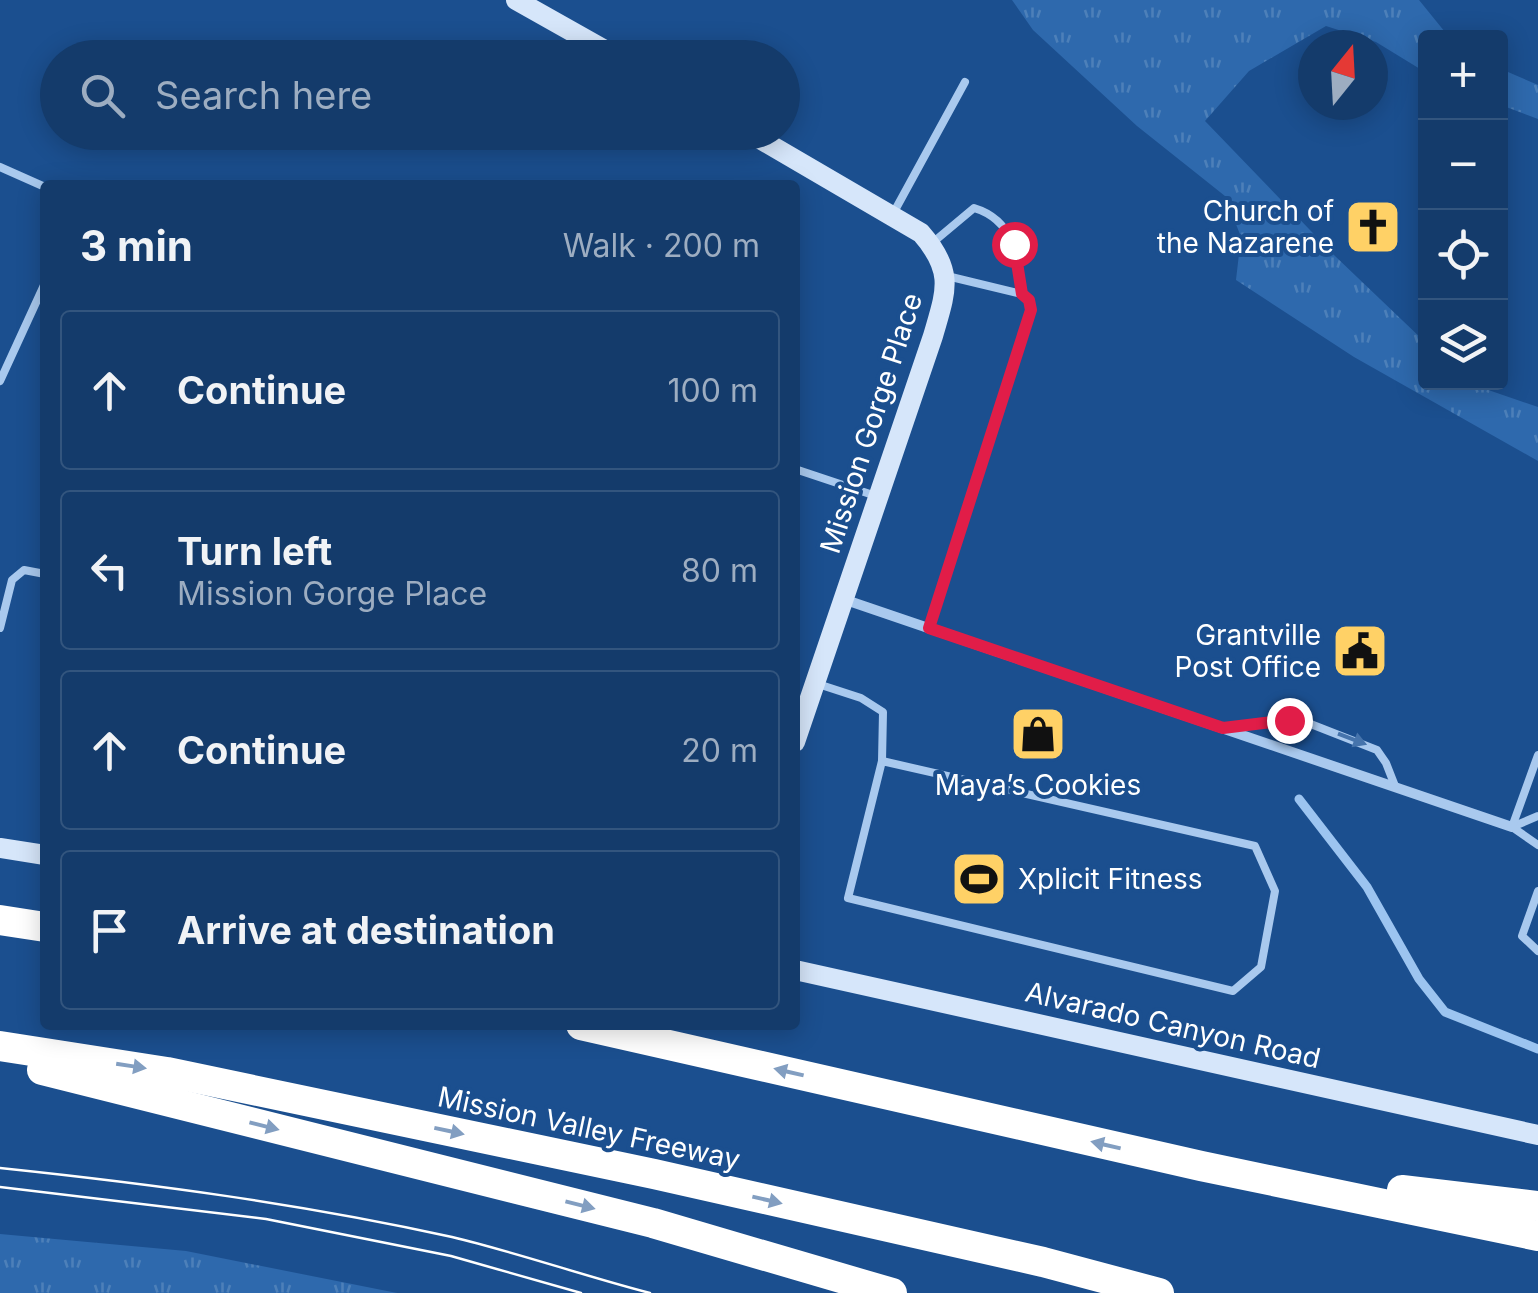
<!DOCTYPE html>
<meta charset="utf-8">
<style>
:root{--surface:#143b6b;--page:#1d4271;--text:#f1f3f6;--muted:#9dadc1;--line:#33557e}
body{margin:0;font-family:Inter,sans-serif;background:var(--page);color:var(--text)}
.controls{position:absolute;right:30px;top:30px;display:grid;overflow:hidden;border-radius:10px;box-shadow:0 5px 25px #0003}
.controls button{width:90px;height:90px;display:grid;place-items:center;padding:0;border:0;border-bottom:2px solid var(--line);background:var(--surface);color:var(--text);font:50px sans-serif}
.compass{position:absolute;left:1298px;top:30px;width:90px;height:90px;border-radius:50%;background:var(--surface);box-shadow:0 5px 25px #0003;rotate:18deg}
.stop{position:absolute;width:30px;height:30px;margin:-22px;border:8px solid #e11d48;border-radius:50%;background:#fff}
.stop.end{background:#e11d48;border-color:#fff;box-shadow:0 2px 10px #0008}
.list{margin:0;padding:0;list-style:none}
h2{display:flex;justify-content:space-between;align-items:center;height:130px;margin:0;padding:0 40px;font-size:42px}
h2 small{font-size:32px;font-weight:400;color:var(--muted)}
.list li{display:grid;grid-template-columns:65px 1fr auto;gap:30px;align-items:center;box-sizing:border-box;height:160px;margin:0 20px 20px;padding:0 20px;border:2px solid var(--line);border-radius:10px}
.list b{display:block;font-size:38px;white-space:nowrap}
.list p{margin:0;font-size:32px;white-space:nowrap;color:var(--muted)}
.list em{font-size:32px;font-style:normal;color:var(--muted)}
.icon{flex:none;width:55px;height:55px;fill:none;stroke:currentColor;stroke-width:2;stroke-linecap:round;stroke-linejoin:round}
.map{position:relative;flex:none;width:1538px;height:1293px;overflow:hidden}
.search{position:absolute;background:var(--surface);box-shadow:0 5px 25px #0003;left:40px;top:40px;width:760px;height:110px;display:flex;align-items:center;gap:25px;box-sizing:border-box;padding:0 35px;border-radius:55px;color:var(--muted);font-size:38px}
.panel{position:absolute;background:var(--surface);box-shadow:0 5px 25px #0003;left:40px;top:180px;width:760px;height:850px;border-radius:10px}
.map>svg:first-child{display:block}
.grass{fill:url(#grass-tufts)}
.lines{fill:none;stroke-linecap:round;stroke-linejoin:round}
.stream{stroke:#9cc4f0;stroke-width:9}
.lane{stroke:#a9c9ee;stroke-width:8}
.street{stroke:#a9c9ee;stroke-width:10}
.secondary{stroke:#d6e6fa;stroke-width:20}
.highway{stroke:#fff;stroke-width:30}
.tram{stroke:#fff;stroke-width:2.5}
.oneway{fill:#4674ac}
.oneway2{fill:#829ec1}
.route{stroke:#e11d48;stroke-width:12}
.labels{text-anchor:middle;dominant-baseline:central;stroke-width:8;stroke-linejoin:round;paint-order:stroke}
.poi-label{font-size:28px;fill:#fff;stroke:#1b4f8f;text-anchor:end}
.street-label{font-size:28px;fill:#fff;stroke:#1b4f8f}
</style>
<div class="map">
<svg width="1538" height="1293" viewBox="0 0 1538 1293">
<defs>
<pattern id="grass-tufts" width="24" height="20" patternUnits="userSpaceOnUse" patternTransform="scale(2.5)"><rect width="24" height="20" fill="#2e69ad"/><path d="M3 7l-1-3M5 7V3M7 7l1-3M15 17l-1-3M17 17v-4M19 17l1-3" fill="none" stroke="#4d80b9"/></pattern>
</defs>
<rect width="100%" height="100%" fill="#1b4f8f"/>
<g class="grass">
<path d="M1012,0H1419L1449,37L1426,38L1425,72L1376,42L1326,26L1249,71L1205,121L1335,256L1425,342L1426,382L1468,383L1538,407V461L1354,357L1236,280L1241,237L1225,196L1137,126L1033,30Z"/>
<path d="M1501,69L1538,85V119L1501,105Z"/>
<path d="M0,1234L186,1251L397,1293H0Z"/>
</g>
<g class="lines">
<path class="stream" d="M1299,799L1367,887L1419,979L1445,1012L1538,1049"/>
<g class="lane">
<path d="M0,167L45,187"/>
<path d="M894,212L965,82"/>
<path d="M931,244L974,208C1014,220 1019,257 1022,294"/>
<path d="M0,381L45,283"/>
<path d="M795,469L876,496"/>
<path d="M0,628L12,580L24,570L45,574"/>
<path d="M929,628L1031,310L1029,300L1022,294L947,276"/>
<path d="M818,684L861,698L883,712L882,761"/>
<path d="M1228,728L1272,721H1303L1377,750L1386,763L1395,786"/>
<path d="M882,761L1255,846L1275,891L1261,967L1233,991L848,898Z"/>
<path d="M1538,816L1512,827L1538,845"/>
<path d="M1512,827L1538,755"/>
<path d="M1538,891L1522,936L1538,951"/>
</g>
<path class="street" d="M843,599L1512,827"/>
<g class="secondary">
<path d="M516,0L619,58"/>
<path d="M748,132L921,233C955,272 946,291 933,336L795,742"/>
<path d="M0,848L45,855"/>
<path d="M795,970L1538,1135"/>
</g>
<g class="highway">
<path d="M0,920L45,927"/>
<path d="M581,1025L1201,1166L1538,1236"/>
<path d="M0,1046L167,1072L654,1174L1043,1262L1159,1293"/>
<path d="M42,1070L653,1223L892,1293"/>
<path d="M1402,1190L1538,1206"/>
</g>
<g class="tram">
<path d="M0,1168C152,1184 303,1204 452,1237C519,1253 584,1276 650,1293"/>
<path d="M0,1187L266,1219L451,1256L581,1293"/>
</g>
</g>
<defs><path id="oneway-solid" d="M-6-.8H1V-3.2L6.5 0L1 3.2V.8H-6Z" transform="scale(2.5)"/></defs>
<use class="oneway" href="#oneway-solid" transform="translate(1352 739) rotate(21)"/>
<g class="oneway2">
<use href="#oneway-solid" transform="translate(131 1066) rotate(9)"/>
<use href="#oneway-solid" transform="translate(789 1072) rotate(-167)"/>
<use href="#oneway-solid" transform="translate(264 1126) rotate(14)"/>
<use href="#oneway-solid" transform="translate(449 1131) rotate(12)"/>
<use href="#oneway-solid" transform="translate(1106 1145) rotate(-167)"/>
<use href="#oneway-solid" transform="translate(767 1200) rotate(13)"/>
<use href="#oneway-solid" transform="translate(580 1205) rotate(14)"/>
</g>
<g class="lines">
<path class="route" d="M1014,244L1022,294L1029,300L1031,310L929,628L1223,728L1289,720"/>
</g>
<defs>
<g id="church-square" transform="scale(2.875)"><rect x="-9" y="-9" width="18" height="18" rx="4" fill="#ffd166" stroke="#1b4f8f"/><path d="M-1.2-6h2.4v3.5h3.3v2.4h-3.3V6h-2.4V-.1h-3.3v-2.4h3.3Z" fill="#111"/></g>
<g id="civic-square" transform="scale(2.875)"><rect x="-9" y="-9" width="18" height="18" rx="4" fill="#ffd166" stroke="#1b4f8f"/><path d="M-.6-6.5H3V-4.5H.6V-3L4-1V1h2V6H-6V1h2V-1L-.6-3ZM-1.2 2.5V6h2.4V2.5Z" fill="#111"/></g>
<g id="shop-square" transform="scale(2.875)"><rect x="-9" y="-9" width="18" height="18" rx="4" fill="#ffd166" stroke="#1b4f8f"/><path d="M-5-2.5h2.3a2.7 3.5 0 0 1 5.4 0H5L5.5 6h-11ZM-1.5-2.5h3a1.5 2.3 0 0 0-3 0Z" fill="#111"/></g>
<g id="stadium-square" transform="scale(2.875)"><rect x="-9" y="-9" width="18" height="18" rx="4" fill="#ffd166" stroke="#1b4f8f"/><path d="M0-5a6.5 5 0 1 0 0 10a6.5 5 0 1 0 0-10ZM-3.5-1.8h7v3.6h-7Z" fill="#111"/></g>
</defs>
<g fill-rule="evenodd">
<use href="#church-square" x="1373" y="227"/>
<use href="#civic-square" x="1360" y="651"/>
<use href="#shop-square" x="1038" y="734"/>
<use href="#stadium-square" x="979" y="879"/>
</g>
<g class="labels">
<g class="poi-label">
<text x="1334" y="211">Church of<tspan x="1334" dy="32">the Nazarene</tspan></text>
<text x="1321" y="635">Grantville<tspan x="1321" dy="32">Post Office</tspan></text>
<text x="1038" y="785" text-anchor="middle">Maya’s Cookies</text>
<text x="1018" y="879" text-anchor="start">Xplicit Fitness</text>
</g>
<g class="street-label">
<text transform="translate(871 423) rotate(-72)">Mission Gorge Place</text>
<text transform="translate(1173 1025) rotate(13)">Alvarado Canyon Road</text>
<text transform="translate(589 1128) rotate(12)">Mission Valley Freeway</text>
</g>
</g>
</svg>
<div class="controls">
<button>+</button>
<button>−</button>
<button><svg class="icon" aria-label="locate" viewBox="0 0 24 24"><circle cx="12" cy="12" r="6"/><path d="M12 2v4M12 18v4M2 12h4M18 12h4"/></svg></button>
<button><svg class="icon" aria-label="layers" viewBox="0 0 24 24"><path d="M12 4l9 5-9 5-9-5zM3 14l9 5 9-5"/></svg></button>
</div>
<svg class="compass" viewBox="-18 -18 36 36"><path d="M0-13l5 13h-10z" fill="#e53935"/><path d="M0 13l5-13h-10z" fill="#9dadc1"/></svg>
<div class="stop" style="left:1014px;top:244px"></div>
<div class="stop end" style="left:1289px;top:720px"></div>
<div class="search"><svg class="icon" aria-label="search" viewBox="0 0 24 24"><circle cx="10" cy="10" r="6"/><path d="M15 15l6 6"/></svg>Search here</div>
<section class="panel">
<h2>3 min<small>Walk · 200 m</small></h2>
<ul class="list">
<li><svg class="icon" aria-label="ahead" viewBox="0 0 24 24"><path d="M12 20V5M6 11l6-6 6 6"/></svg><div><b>Continue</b></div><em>100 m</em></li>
<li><svg class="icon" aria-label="left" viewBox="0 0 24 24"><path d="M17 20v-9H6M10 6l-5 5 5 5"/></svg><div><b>Turn left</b><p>Mission Gorge Place</p></div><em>80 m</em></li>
<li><svg class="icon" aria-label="ahead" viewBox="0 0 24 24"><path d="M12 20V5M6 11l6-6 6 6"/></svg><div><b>Continue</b></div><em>20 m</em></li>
<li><svg class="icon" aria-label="arrive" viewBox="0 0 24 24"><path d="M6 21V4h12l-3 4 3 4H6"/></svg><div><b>Arrive at destination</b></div></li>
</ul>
</section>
</div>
